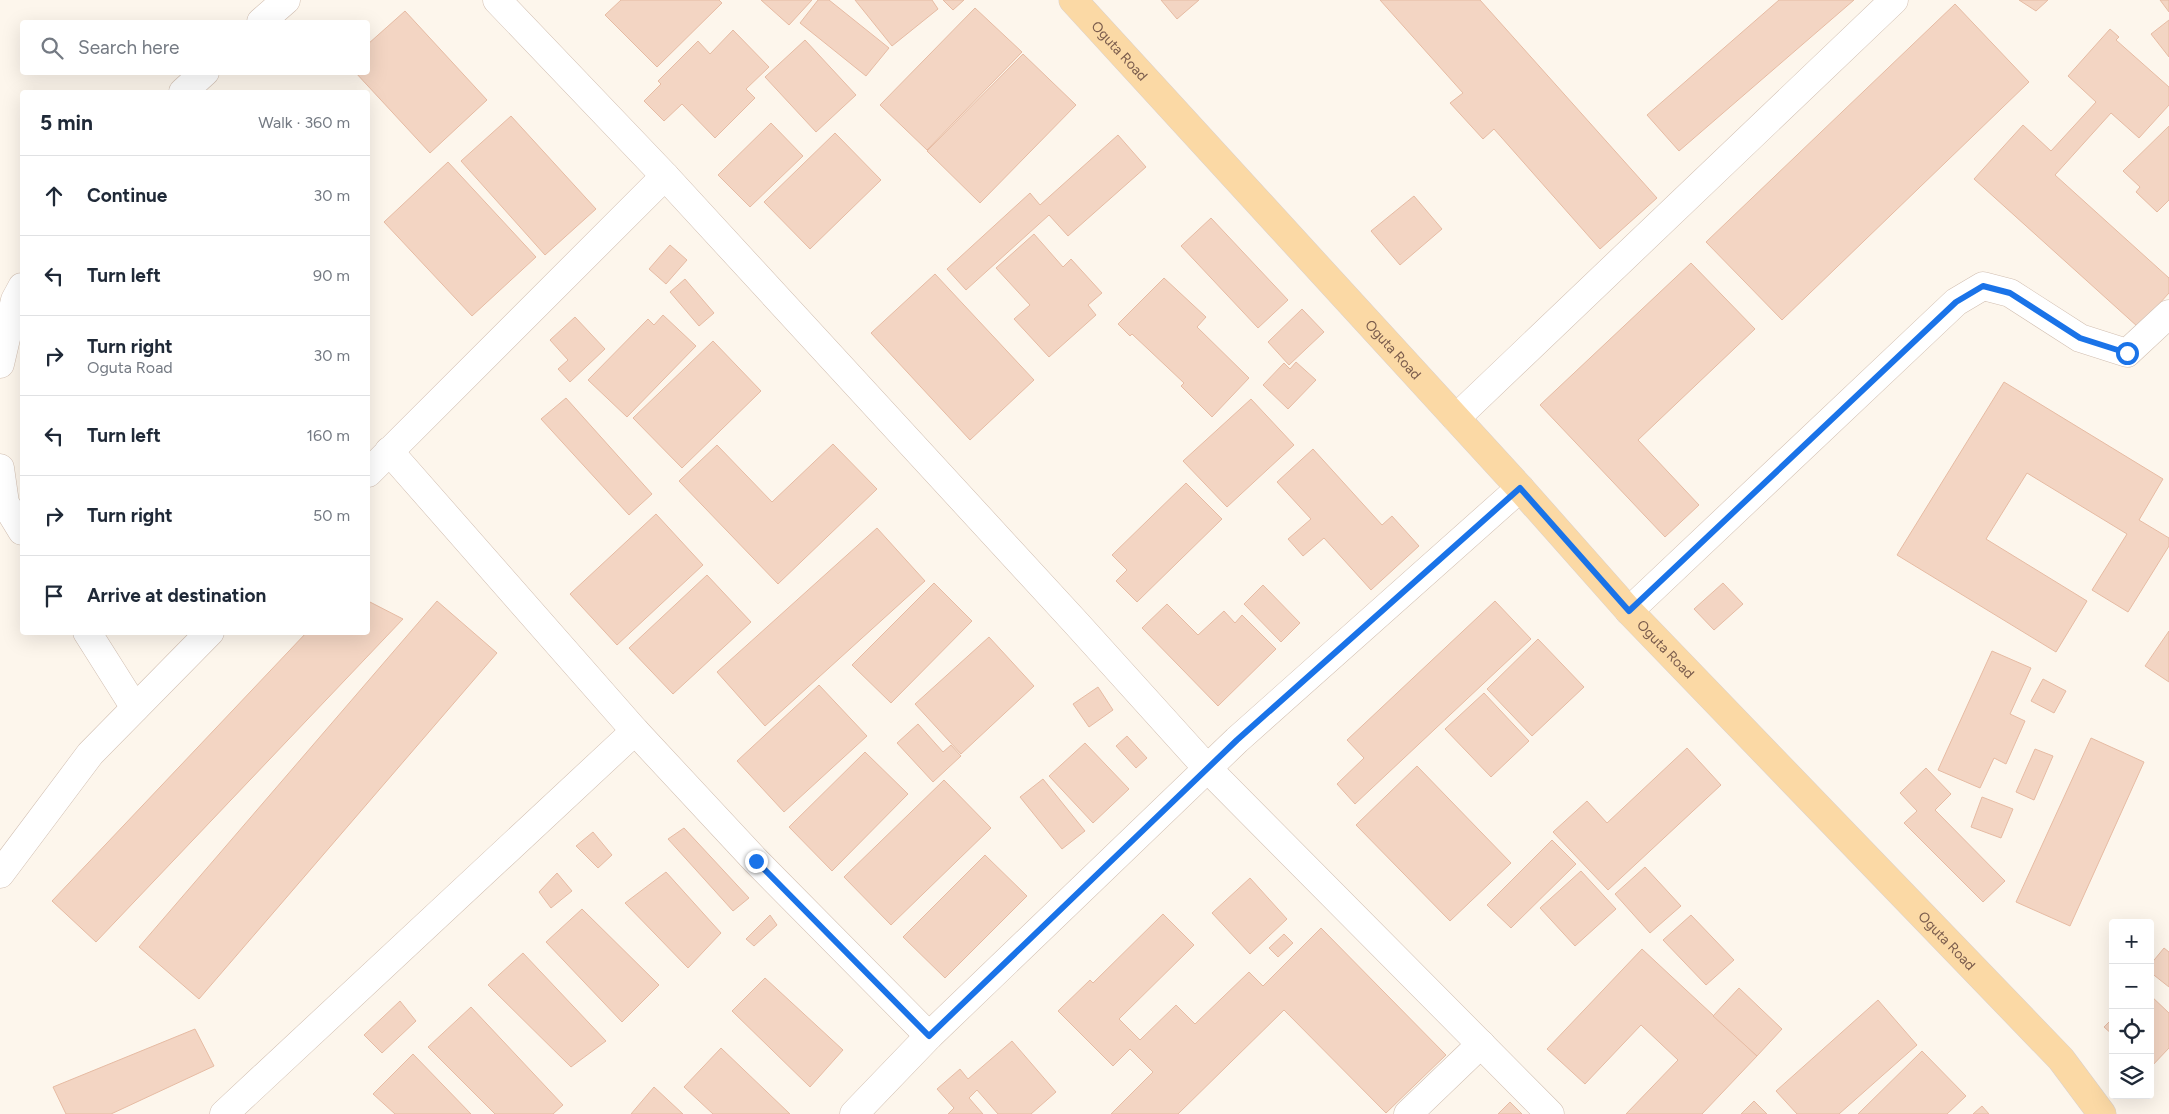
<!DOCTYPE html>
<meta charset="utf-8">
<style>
:root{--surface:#fff;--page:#f2f2f3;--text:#1f2937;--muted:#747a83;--line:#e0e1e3}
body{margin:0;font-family:Figtree,sans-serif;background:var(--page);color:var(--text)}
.controls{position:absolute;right:15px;bottom:15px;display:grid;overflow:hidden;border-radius:5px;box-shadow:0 5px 20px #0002}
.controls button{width:45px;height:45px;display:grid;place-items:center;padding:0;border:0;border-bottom:1px solid var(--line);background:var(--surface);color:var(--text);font:25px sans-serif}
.stop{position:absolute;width:15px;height:15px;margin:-11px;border:4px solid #1a73e8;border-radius:50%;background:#fff}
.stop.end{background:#1a73e8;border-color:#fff;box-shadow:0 1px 5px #0008}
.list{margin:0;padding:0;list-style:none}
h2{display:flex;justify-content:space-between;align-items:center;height:65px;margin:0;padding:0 20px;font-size:21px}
h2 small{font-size:16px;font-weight:400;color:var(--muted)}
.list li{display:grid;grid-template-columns:32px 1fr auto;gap:15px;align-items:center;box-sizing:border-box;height:80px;padding:0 20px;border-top:1px solid var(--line)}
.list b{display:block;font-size:19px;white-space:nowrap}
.list p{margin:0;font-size:16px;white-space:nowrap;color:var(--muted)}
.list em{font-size:16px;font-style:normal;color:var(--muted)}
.icon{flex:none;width:28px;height:28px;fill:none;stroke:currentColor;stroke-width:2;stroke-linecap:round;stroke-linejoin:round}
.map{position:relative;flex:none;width:2169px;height:1114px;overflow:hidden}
.search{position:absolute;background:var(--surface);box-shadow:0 5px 20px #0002;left:20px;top:20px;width:350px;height:55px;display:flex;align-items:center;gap:12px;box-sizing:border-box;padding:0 18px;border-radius:5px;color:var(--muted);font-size:19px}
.panel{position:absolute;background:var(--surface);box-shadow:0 5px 20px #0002;left:20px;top:90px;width:350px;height:545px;border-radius:5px}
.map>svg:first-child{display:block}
.building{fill:#f3d5c3;stroke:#e6bba3}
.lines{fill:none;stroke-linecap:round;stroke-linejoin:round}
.minor-casing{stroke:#d1beb0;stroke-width:29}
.major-casing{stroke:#dad1cd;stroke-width:29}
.minor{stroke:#fff;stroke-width:28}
.major{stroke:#fbd9a5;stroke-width:28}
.route{stroke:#1a73e8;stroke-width:6}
.labels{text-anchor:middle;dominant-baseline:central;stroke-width:4;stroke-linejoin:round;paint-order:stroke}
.street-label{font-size:14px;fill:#7a5c4d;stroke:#fffaf3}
</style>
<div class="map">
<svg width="2169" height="1114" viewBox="0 0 2169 1114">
<rect width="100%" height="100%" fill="#fdf6ec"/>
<g class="building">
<path d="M621,0H719L722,3L657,67L605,15Z"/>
<path d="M761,0H812L789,25Z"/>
<path d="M818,0H829L889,48L866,76L800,23Z"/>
<path d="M855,0H932L938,9L892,46Z"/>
<path d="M943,0H964L953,10Z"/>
<path d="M1161,0H1199L1177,19Z"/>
<path d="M1380,0H1480L1657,198L1600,249L1494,129L1483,139L1450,103L1463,93Z"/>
<path d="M1779,0H1854L1679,151L1647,115Z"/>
<path d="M2019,0H2048L2036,11Z"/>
<path d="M2160,0H2169V12Z"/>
<path d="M1955,4L2029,82L1782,320L1706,242Z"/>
<path d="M975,8L1022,52L927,150L880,105Z"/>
<path d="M405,11L487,100L430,153L355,72H368V44Z"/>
<path d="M2169,20V57L2151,34Z"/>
<path d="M2110,29L2119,37L2116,40L2169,87V105L2139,138L2111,113L2055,175L2169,278V293L2138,327L1974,179L2023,125L2051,151L2096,102L2068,76Z"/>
<path d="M733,30L769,67L746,89L755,98L715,138L682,104L664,121L644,101L661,84L658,81L698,41L710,54Z"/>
<path d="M805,40L856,95L816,132L765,77Z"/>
<path d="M1023,54L1076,105L980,203L927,151Z"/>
<path d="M511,116L596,209L545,255L461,161Z"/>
<path d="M771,123L803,156L750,207L718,175Z"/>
<path d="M2169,126V200L2157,212L2136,192L2140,187L2123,171Z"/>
<path d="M835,133L881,180L810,249L764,202Z"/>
<path d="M1118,135L1146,167L1068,236L1049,215L966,290L947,269L1030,193L1040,205Z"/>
<path d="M448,162L536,257L472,316L384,222Z"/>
<path d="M1414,196L1442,229L1400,265L1371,231Z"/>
<path d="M1211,218L1288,300L1258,328L1181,246Z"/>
<path d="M1034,234L1063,267L1071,259L1102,293L1088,305L1096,315L1049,357L1014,319L1030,305L996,268Z"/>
<path d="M670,245L687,260L666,284L649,269Z"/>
<path d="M1691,263L1755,329L1638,440L1699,505L1665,537L1540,405Z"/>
<path d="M935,274L1034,380L970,440L871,333Z"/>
<path d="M1164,278L1206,317L1197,327L1249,378L1212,417L1181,386L1184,383L1132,334L1130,336L1118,324Z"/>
<path d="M685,279L714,313L699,326L670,292Z"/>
<path d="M1302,309L1324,332L1289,365L1268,342Z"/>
<path d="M663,315L696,346L627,417L588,380L648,319L654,325Z"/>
<path d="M575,317L605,349L570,382L558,369L568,360L550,340Z"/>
<path d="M713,341L761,391L682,468L633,418Z"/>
<path d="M1296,362L1316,380L1288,409L1263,385L1284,363L1290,369Z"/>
<path d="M2004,382L2163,479L2139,520L2169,538V546L2128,612L2092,590L2127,534L2027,473L1986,539L2087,601L2056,652L1897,555Z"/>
<path d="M566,398L652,494L629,515L541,419Z"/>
<path d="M1251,399L1294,445L1227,507L1183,461Z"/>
<path d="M833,444L877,489L778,584L679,481L717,445L772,502Z"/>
<path d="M1313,449L1382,525L1392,516L1419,546L1371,590L1324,538L1303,556L1288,539L1311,519L1277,482Z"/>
<path d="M1186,483L1222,519L1137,602L1116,581L1127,570L1112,555Z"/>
<path d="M656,514L703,565L617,645L570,594Z"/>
<path d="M877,528L925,581L765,726L717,672Z"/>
<path d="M707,575L751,622L673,694L629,648Z"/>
<path d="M934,583L972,621L891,703L852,665Z"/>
<path d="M1723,583L1743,604L1714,630L1694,609Z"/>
<path d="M1263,585L1300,623L1281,642L1244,604Z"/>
<path d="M368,601L403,619L96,942L52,901L307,632H368Z"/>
<path d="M437,601L497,653L199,999L139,947Z"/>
<path d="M1495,601L1531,639L1355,804L1337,784L1364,758L1347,740Z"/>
<path d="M1167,604L1198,635L1224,611L1235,623L1242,615L1276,649L1218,706L1142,628Z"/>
<path d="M2169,631V682L2145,666Z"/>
<path d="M989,637L1034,686L961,754L915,704Z"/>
<path d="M1538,639L1584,687L1532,736L1487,689Z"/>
<path d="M1992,651L2031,668L2010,714L2025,721L2006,764L1994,758L1980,788L1938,770Z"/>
<path d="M2043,679L2066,691L2054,713L2031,701Z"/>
<path d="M819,685L867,736L784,812L737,761Z"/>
<path d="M1098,687L1113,710L1089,727L1073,704Z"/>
<path d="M1484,693L1529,741L1491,777L1445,729Z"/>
<path d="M918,724L943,752L951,745L961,756L933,782L897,743Z"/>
<path d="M1127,736L1147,758L1136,768L1116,746Z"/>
<path d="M2091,738L2144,762L2070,926L2016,902Z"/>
<path d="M1085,743L1129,789L1093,823L1049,776Z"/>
<path d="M1687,748L1721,785L1608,890L1553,832L1587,801L1607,823Z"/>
<path d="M2035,749L2053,756L2034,800L2016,792Z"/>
<path d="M865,752L908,794L832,871L789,827Z"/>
<path d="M1417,766L1511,863L1450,921L1356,825Z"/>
<path d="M1926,768L1951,794L1935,810L2005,881L1983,902L1904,823L1917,811L1900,793Z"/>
<path d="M1043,779L1085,831L1062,849L1020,797Z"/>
<path d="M944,780L991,828L891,925L844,877Z"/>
<path d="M1982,797L2013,809L2001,838L1971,827Z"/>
<path d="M684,828L749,898L733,911L668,839Z"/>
<path d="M593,832L612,855L598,868L576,846Z"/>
<path d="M1552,840L1576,864L1511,928L1487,905Z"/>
<path d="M985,855L1027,896L945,978L903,937Z"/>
<path d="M1645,867L1681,906L1650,933L1615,894Z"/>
<path d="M1581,871L1616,909L1575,946L1540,908Z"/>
<path d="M666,872L721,933L688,968L625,903Z"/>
<path d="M557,873L572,891L551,908L539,892Z"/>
<path d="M1250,878L1287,919L1250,954L1212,913Z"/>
<path d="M582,909L659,985L622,1022L546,942Z"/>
<path d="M1163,914L1194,945L1119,1019L1140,1040L1176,1005L1195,1024L1249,972L1263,986L1321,928L1446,1055L1386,1113L1284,1010L1178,1114H1111L1153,1072L1130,1049L1113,1066L1058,1011L1090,980L1093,983Z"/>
<path d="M770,915L777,925L754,946L746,939Z"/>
<path d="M1691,915L1734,960L1706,985L1663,940Z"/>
<path d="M1284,934L1293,943L1278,957L1269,948Z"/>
<path d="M2164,948L2169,952V987L2150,972V965Z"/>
<path d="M1642,949L1757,1056L1702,1114H1626L1678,1060L1641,1025L1585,1084L1547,1049Z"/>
<path d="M523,953L606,1041L571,1067L488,985Z"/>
<path d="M765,978L843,1050L810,1087L732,1011Z"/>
<path d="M1739,988L1782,1029L1757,1056L1713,1016Z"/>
<path d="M2150,995L2169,1013V1048L2150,1068Z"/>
<path d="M1878,1000L1917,1045L1839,1114H1797L1776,1091Z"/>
<path d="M400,1001L416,1021L382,1053L364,1035Z"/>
<path d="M471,1007L563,1105L553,1114H495L428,1047Z"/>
<path d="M2113,1018V1035L2104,1027Z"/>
<path d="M195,1029L214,1066L111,1114H66L53,1087Z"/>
<path d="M1012,1041L1056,1092L1031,1114H998L977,1090L969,1098L983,1114H948L954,1108L937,1089L960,1069L968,1079Z"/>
<path d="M721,1048L790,1114H713L684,1087Z"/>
<path d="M1922,1051L1966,1096L1947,1114H1858Z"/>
<path d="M413,1054L471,1114H395L373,1094Z"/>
<path d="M654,1087L683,1114H631Z"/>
<path d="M1754,1101L1767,1114H1741Z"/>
<path d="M1510,1102L1522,1114H1498Z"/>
<path d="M1982,1106L1989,1114H1973Z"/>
</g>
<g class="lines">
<g class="minor-casing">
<g id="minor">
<path d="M497,0L665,176L1077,624L1207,768L1550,1114"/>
<path d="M261,22L286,0"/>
<path d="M183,92L205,72"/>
<path d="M0,364L15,300L22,287"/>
<path d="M1456,418L1894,0"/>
<path d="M389,451L635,731L756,861L929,1036"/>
<path d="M0,468L5,503L22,531"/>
<path d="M368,473L665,176"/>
<path d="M1629,611L1956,302L1983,286L2010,293L2080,338L2127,353L2169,314"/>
<path d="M87,632L135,708"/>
<path d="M0,874L90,754L210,632"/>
<path d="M224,1114L635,731"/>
<path d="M854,1114L929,1036L1237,740L1520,488"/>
<path d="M1408,1114L1481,1044"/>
</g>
</g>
<g class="major-casing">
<g id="major">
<path id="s1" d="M1073,0L1520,488L1629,611L2061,1059L2102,1114"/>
</g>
</g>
<use href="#minor" class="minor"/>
<use href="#major" class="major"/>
</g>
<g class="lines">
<path class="route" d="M756,861L929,1036L1237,740L1520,488L1629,611L1956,302L1983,286L2010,293L2080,338L2127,353"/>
</g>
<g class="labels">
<g class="street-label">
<text stroke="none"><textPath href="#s1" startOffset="69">Oguta Road</textPath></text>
<text stroke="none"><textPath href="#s1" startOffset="474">Oguta Road</textPath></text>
<text stroke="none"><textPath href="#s1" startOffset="879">Oguta Road</textPath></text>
<text stroke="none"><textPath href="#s1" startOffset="1284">Oguta Road</textPath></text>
</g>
</g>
</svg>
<div class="controls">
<button>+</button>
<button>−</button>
<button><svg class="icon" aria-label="locate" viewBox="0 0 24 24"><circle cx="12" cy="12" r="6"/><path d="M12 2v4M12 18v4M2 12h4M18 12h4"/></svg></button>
<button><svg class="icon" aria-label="layers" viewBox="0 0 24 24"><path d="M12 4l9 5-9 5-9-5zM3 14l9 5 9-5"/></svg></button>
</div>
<div class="stop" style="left:2127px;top:353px"></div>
<div class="stop end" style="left:756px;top:861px"></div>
<div class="search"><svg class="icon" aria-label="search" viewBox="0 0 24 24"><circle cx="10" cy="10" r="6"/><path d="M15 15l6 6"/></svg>Search here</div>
<section class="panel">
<h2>5 min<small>Walk · 360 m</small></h2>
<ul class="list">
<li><svg class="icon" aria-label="ahead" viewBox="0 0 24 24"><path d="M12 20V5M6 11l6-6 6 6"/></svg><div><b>Continue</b></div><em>30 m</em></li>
<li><svg class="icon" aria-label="left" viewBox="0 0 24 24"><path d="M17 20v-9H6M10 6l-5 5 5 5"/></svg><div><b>Turn left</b></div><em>90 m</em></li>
<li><svg class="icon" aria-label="right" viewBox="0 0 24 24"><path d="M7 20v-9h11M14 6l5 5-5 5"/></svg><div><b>Turn right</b><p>Oguta Road</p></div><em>30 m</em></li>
<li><svg class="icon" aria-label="left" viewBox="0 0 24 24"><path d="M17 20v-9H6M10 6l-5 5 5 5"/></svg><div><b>Turn left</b></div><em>160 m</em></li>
<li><svg class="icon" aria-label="right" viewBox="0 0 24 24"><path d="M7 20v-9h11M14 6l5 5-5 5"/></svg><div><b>Turn right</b></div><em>50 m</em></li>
<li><svg class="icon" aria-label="arrive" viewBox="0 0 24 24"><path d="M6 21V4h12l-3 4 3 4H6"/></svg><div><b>Arrive at destination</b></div></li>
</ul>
</section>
</div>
